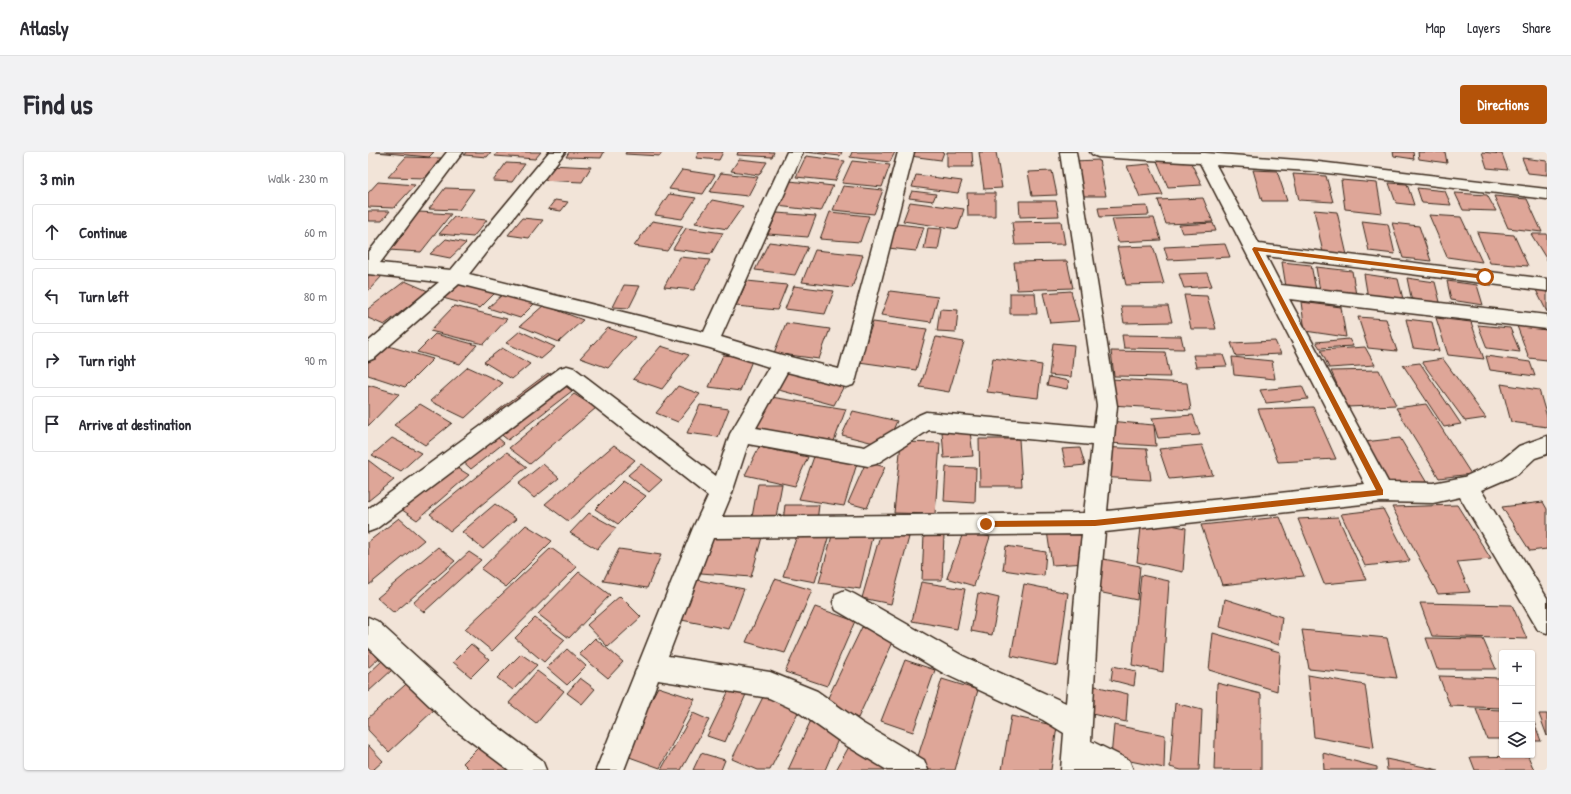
<!DOCTYPE html>
<meta charset="utf-8">
<style>
:root{--surface:#fff;--page:#f2f2f3;--text:#2b2b33;--muted:#7c7c81;--line:#e1e1e2;--accent:#b45309}
body{margin:0;font-family:"Patrick Hand",sans-serif;background:var(--page);color:var(--text)}
.controls{position:absolute;right:12px;bottom:12px;display:grid;overflow:hidden;border-radius:4px;box-shadow:0 1px 3px #0004}
.controls button{width:36px;height:36px;display:grid;place-items:center;padding:0;border:0;border-bottom:1px solid var(--line);background:var(--surface);color:var(--text);font:20px sans-serif}
.stop{position:absolute;width:12px;height:12px;margin:-9px;border:3px solid #b45309;border-radius:50%;background:#fff}
.stop.end{background:#b45309;border-color:#fff;box-shadow:0 1px 4px #0008}
.list{margin:0;padding:0;list-style:none}
h2{display:flex;justify-content:space-between;align-items:center;height:52px;margin:0;padding:0 16px;font-size:17px}
h2 small{font-size:13px;font-weight:400;color:var(--muted)}
.list li{display:grid;grid-template-columns:26px 1fr auto;gap:12px;align-items:center;box-sizing:border-box;height:56px;margin:0 8px 8px;padding:0 8px;border:1px solid var(--line);border-radius:4px}
.list b{display:block;font-size:15px;white-space:nowrap}
.list em{font-size:13px;font-style:normal;color:var(--muted)}
.icon{flex:none;width:22px;height:22px;fill:none;stroke:currentColor;stroke-width:2;stroke-linecap:round;stroke-linejoin:round}
.map{position:relative;flex:none;width:1179px;height:618px;overflow:hidden;border-radius:4px}
header{display:flex;align-items:center;gap:24px;box-sizing:border-box;height:56px;padding:0 20px;background:var(--surface);border-bottom:1px solid var(--line)}
header strong{font-size:19px}
nav{display:flex;gap:22px;margin-inline-start:auto;font-size:14px}
.intro{display:flex;align-items:center;justify-content:space-between;box-sizing:border-box;height:96px;padding:0 24px}
h1{margin:0;font-size:28px}
.button{padding:10px 18px;border-radius:4px;background:var(--accent);color:#fff;font-size:14px;font-weight:700}
main{display:flex;gap:24px;padding:0 24px}
aside{flex:1;background:var(--surface);border-radius:4px;box-shadow:0 1px 3px #0004}
.map>svg:first-child{display:block}
.building{fill:#dea698;stroke:#3b2a1e}
.lines{fill:none;stroke-linecap:round;stroke-linejoin:round}
.minor-casing{stroke:#3b2a1e;stroke-width:3}
.minor{fill:#f7f3e8;fill-rule:evenodd}
.route{fill:#b45309}
</style>
<header>
<strong>Atlasly</strong>
<nav><a>Map</a><a>Layers</a><a>Share</a></nav>
</header>
<div class="intro"><h1>Find us</h1><a class="button">Directions</a></div>
<main>
<aside>
<h2>3 min<small>Walk · 230 m</small></h2>
<ul class="list">
<li><svg class="icon" aria-label="ahead" viewBox="0 0 24 24"><path d="M12 20V5M6 11l6-6 6 6"/></svg><div><b>Continue</b></div><em>60 m</em></li>
<li><svg class="icon" aria-label="left" viewBox="0 0 24 24"><path d="M17 20v-9H6M10 6l-5 5 5 5"/></svg><div><b>Turn left</b></div><em>80 m</em></li>
<li><svg class="icon" aria-label="right" viewBox="0 0 24 24"><path d="M7 20v-9h11M14 6l5 5-5 5"/></svg><div><b>Turn right</b></div><em>90 m</em></li>
<li><svg class="icon" aria-label="arrive" viewBox="0 0 24 24"><path d="M6 21V4h12l-3 4 3 4H6"/></svg><div><b>Arrive at destination</b></div></li>
</ul>
</aside>
<div class="map">
<svg width="1179" height="618" viewBox="0 0 1179 618">
<rect width="100%" height="100%" fill="#f2e4d8"/>
<filter id="ink" filterUnits="userSpaceOnUse"><feTurbulence type="fractalNoise" baseFrequency=".025" numOctaves="2"/><feDisplacementMap in="SourceGraphic" scale="8" xChannelSelector="R" yChannelSelector="G"/><feConvolveMatrix kernelMatrix="1 2 1 2 8 2 1 2 1" color-interpolation-filters="sRGB"/></filter>
<g filter="url(#ink)">
<g class="building">
<path d="M8,0H66L61,5Z"/>
<path d="M98,0H123L119,5L96,3Z"/>
<path d="M130,0H173L167,7L127,4Z"/>
<path d="M201,0H236L233,6L198,5Z"/>
<path d="M258,0H294L292,4L257,2Z"/>
<path d="M331,0H355L351,8L328,6Z"/>
<path d="M370,0H406L404,5L369,3Z"/>
<path d="M437,0H474L472,4Z"/>
<path d="M484,0H527L522,10L482,5Z"/>
<path d="M544,0H576L573,8L542,4Z"/>
<path d="M579,0H604L605,15H579Z"/>
<path d="M611,0H628L634,36L616,37Z"/>
<path d="M1025,0H1045L1046,7L1026,4Z"/>
<path d="M1050,0H1077L1079,11L1051,7Z"/>
<path d="M1114,0L1134,2L1140,18L1119,16Z"/>
<path d="M438,4L477,9L467,29L428,25Z"/>
<path d="M38,5L73,6L57,26L20,25Z"/>
<path d="M1154,6L1179,9V23L1160,21Z"/>
<path d="M371,7L399,10L391,23L363,19Z"/>
<path d="M821,7L834,33L800,35L789,9Z"/>
<path d="M731,8L738,44H712L705,9Z"/>
<path d="M484,9L522,13L514,35L474,31Z"/>
<path d="M138,11L157,12L144,30L125,29Z"/>
<path d="M781,12L795,43L772,45L759,14Z"/>
<path d="M182,13L223,15L214,30L172,28Z"/>
<path d="M314,18L347,23L335,42L301,37Z"/>
<path d="M885,18L909,19L919,49H894Z"/>
<path d="M684,19L689,43L664,44L660,20Z"/>
<path d="M353,21L390,25L380,44L342,40Z"/>
<path d="M925,22L958,24L965,50L931,48Z"/>
<path d="M548,23L594,29L590,41L544,35Z"/>
<path d="M973,28L1009,31L1014,61L977,57Z"/>
<path d="M422,29L465,34L453,59L409,54Z"/>
<path d="M10,30L47,33L26,56L0,55V41Z"/>
<path d="M1021,31L1039,32L1046,53L1028,51Z"/>
<path d="M475,34L515,38L506,62L465,58Z"/>
<path d="M77,36L106,37L91,58L61,57Z"/>
<path d="M1049,36L1077,39L1083,53L1054,51Z"/>
<path d="M544,39L568,42L565,49L541,46Z"/>
<path d="M599,41H627V64H600Z"/>
<path d="M1087,41L1119,43L1128,59L1095,58Z"/>
<path d="M301,42L328,46L314,67L287,63Z"/>
<path d="M1126,44L1159,47L1174,80L1140,76Z"/>
<path d="M835,46L845,70L798,72L790,48Z"/>
<path d="M187,48L200,50L193,59L180,57Z"/>
<path d="M344,48L375,54L359,77L327,71Z"/>
<path d="M651,49H688L691,64L652,65Z"/>
<path d="M542,50L596,57L590,77L535,69Z"/>
<path d="M779,54L781,63L732,65L730,56Z"/>
<path d="M946,58L969,60L979,103L955,101Z"/>
<path d="M0,59H22L14,69H0Z"/>
<path d="M51,60L83,62L53,100L20,98Z"/>
<path d="M462,60L501,64L492,90L452,87Z"/>
<path d="M409,61L448,64L440,85L400,82Z"/>
<path d="M1061,63L1093,65L1114,110L1079,105Z"/>
<path d="M86,65L119,68L105,85L71,82Z"/>
<path d="M154,66L175,68L161,86L140,83Z"/>
<path d="M786,66L793,88L750,90L744,67Z"/>
<path d="M284,69L315,74L299,99L266,94Z"/>
<path d="M693,69L697,92L647,93L644,70Z"/>
<path d="M994,69L1020,72L1027,102L1001,99Z"/>
<path d="M845,71L848,79L814,81L811,73Z"/>
<path d="M1024,71L1051,74L1063,109L1035,106Z"/>
<path d="M529,72L556,75L548,99L520,96Z"/>
<path d="M318,76L355,81L343,102L305,97Z"/>
<path d="M560,76L574,77L570,98L556,97Z"/>
<path d="M1109,80L1146,83L1160,114L1122,111Z"/>
<path d="M1163,82H1179V108Z"/>
<path d="M78,87L98,91L82,106L62,102Z"/>
<path d="M401,90L440,95L427,123L387,118Z"/>
<path d="M857,92L862,105L800,108L796,95Z"/>
<path d="M785,94L796,132L758,133L749,95Z"/>
<path d="M447,98L495,103L484,136L434,130Z"/>
<path d="M312,105L342,108L326,138L296,135Z"/>
<path d="M699,109L705,136L649,138L646,110Z"/>
<path d="M914,110L943,113L948,138L918,135Z"/>
<path d="M948,115L984,119L988,143L952,139Z"/>
<path d="M0,120L16,122L0,139Z"/>
<path d="M839,121L844,134L816,136L811,122Z"/>
<path d="M996,122L1030,127L1036,151L1000,146Z"/>
<path d="M1039,126L1067,130L1073,154L1044,150Z"/>
<path d="M37,129L60,139L16,173L0,166V157Z"/>
<path d="M87,129L128,140L112,156L71,145Z"/>
<path d="M379,129L419,133L409,158L368,154Z"/>
<path d="M1079,129L1109,133L1115,153L1083,148Z"/>
<path d="M256,133L272,134L261,156L245,155Z"/>
<path d="M426,134L466,139L457,162L417,157Z"/>
<path d="M1168,138H1179V160Z"/>
<path d="M522,139L570,145L563,170L513,163Z"/>
<path d="M703,139L711,169L682,171L675,141Z"/>
<path d="M136,141L168,150L152,166L120,156Z"/>
<path d="M642,141H667L669,162H642Z"/>
<path d="M816,143L839,144L848,177H823Z"/>
<path d="M933,150L973,155L978,185L937,179Z"/>
<path d="M176,153L215,168L191,190L152,174Z"/>
<path d="M86,154L139,167L116,192L62,179Z"/>
<path d="M753,154H800L804,170L756,171Z"/>
<path d="M572,157L590,158L588,180L569,179Z"/>
<path d="M990,165L1018,167L1029,199L1000,196Z"/>
<path d="M1068,166L1103,170L1116,207L1080,203Z"/>
<path d="M1038,167L1064,170L1071,199L1045,196Z"/>
<path d="M505,170L559,177L548,218L491,210Z"/>
<path d="M418,171L462,177L451,207L406,201Z"/>
<path d="M1110,173L1142,176L1152,200L1119,196Z"/>
<path d="M1149,174L1179,177V208L1161,206Z"/>
<path d="M240,176L267,185L240,216L212,206Z"/>
<path d="M152,179L187,195L173,207L138,191Z"/>
<path d="M67,182L109,193L92,212L49,200Z"/>
<path d="M754,183L813,184L816,197L756,196Z"/>
<path d="M568,185L596,190L581,240L552,235Z"/>
<path d="M981,187L985,194L952,196L948,190Z"/>
<path d="M907,189L913,202L868,204L863,191Z"/>
<path d="M685,191L706,193L703,225L681,223Z"/>
<path d="M17,193L65,207L37,235L0,223V209Z"/>
<path d="M293,194L321,203L294,237L265,227Z"/>
<path d="M997,195L1007,213L961,216L953,198Z"/>
<path d="M134,196L162,212L144,227L116,210Z"/>
<path d="M743,199L797,200L802,225L746,224Z"/>
<path d="M355,203L385,206L372,239L341,235Z"/>
<path d="M825,203H855L859,214L828,215Z"/>
<path d="M1118,204L1162,210L1167,224L1122,218Z"/>
<path d="M864,205L904,209L907,227L866,223Z"/>
<path d="M625,206L674,213L670,246L619,240Z"/>
<path d="M1075,207L1118,266L1097,269L1054,210Z"/>
<path d="M1052,211L1093,272L1076,275L1035,213Z"/>
<path d="M100,215L135,231L97,266L62,249Z"/>
<path d="M420,215L478,230L466,253L407,237Z"/>
<path d="M1011,218L1028,253L979,255L963,219Z"/>
<path d="M180,221L204,239L140,288L116,269Z"/>
<path d="M681,225L701,229L699,237L679,233Z"/>
<path d="M742,227L819,231L823,258L743,253Z"/>
<path d="M1133,232L1171,238L1179,265V275L1143,270Z"/>
<path d="M0,233L31,242L0,274Z"/>
<path d="M310,234L332,242L310,270L288,261Z"/>
<path d="M934,234L940,247L898,251L892,238Z"/>
<path d="M206,242L228,256L162,312L141,296Z"/>
<path d="M403,245L478,257L466,289L389,276Z"/>
<path d="M52,252L84,271L57,293L26,273Z"/>
<path d="M1058,252L1103,322L1071,326L1028,256Z"/>
<path d="M332,253L361,257L350,285L319,281Z"/>
<path d="M945,255L968,307L910,310L890,257Z"/>
<path d="M485,259L529,269L518,294L474,283Z"/>
<path d="M825,263L832,283L790,286L784,266Z"/>
<path d="M740,269L786,273L788,294L741,291Z"/>
<path d="M122,279L136,291L103,317L89,304Z"/>
<path d="M602,279L605,304L576,306L574,280Z"/>
<path d="M24,286L53,301L33,319L4,303Z"/>
<path d="M1032,286L1059,331L1021,336L996,290Z"/>
<path d="M611,287H651L654,334H612Z"/>
<path d="M533,290L572,291L567,362L526,361Z"/>
<path d="M246,293L267,308L200,369L177,352Z"/>
<path d="M834,293L845,323L801,327L791,297Z"/>
<path d="M391,295L440,305L427,334L377,323Z"/>
<path d="M728,295L779,297L783,328L730,325Z"/>
<path d="M712,296L717,313L698,315L694,297Z"/>
<path d="M448,299L491,305L476,354L431,347Z"/>
<path d="M139,300L159,315L82,379L62,362Z"/>
<path d="M72,305L101,323L49,368L21,349Z"/>
<path d="M0,308L26,328L0,349Z"/>
<path d="M498,310L517,315L499,356L480,351Z"/>
<path d="M175,312L191,326L166,346L150,332Z"/>
<path d="M273,312L294,328L281,340L260,323Z"/>
<path d="M578,315L608,316L607,351L576,349Z"/>
<path d="M255,329L278,344L250,372L227,357Z"/>
<path d="M390,332H414L408,365H384Z"/>
<path d="M1175,350L1179,357V397L1162,399L1134,355Z"/>
<path d="M127,352L148,367L115,397L94,380Z"/>
<path d="M417,353H451L449,369H415Z"/>
<path d="M1089,353L1123,407L1089,410L1102,440L1070,442L1024,355Z"/>
<path d="M1015,357L1042,409L997,414L973,362Z"/>
<path d="M221,361L248,376L229,397L202,381Z"/>
<path d="M912,365L936,424L854,433L833,373Z"/>
<path d="M970,365L998,428L956,432L930,367Z"/>
<path d="M31,366L56,388L1,433L0,390Z"/>
<path d="M774,367L818,376L815,420L769,410Z"/>
<path d="M158,373L184,389L138,435L113,417Z"/>
<path d="M713,376L720,411L684,413L679,379Z"/>
<path d="M431,378L461,383L447,430L415,424Z"/>
<path d="M596,378L622,385L606,434L579,426Z"/>
<path d="M465,380L504,385L492,437L451,431Z"/>
<path d="M513,380L541,385L523,452L494,446Z"/>
<path d="M345,381L394,385L383,425L333,421Z"/>
<path d="M556,383H576L574,428H554Z"/>
<path d="M638,394L678,400L676,424L635,418Z"/>
<path d="M70,395L87,409L26,461L9,446Z"/>
<path d="M183,396L209,415L124,499L97,477Z"/>
<path d="M251,397L293,403L279,436L235,429Z"/>
<path d="M101,400L113,408L56,460L45,451Z"/>
<path d="M730,406L772,414L769,448L725,439Z"/>
<path d="M211,420L242,443L201,486L170,462Z"/>
<path d="M773,423L801,429L795,520L764,513Z"/>
<path d="M325,427L376,437L361,477L308,467Z"/>
<path d="M407,427L444,438L417,501L378,490Z"/>
<path d="M553,430L597,437L589,477L544,469Z"/>
<path d="M656,432L700,441L690,514L643,504Z"/>
<path d="M610,441L631,446L624,483L603,479Z"/>
<path d="M252,444L273,465L240,495L219,473Z"/>
<path d="M857,447L914,465L911,493L852,475Z"/>
<path d="M1052,451L1144,453L1159,487L1064,484Z"/>
<path d="M447,455L487,469L459,534L417,520Z"/>
<path d="M167,466L197,488L176,510L147,486Z"/>
<path d="M494,475L526,488L490,566L457,552Z"/>
<path d="M934,478L1019,486L1029,526L941,517Z"/>
<path d="M845,481L912,500L909,539L841,518Z"/>
<path d="M227,486L255,510L240,526L211,502Z"/>
<path d="M1058,486L1115,487L1128,517H1069Z"/>
<path d="M103,492L121,507L103,525L85,510Z"/>
<path d="M0,497L11,506L0,516Z"/>
<path d="M199,497L218,514L199,533L179,516Z"/>
<path d="M153,502L169,513L145,538L129,526Z"/>
<path d="M537,508L567,518L545,580L513,569Z"/>
<path d="M14,509L24,518L0,540V522Z"/>
<path d="M745,514L768,519L766,534L743,528Z"/>
<path d="M55,517L81,544L21,600L0,578V566Z"/>
<path d="M169,519L196,539L168,572L141,551Z"/>
<path d="M940,523L997,533L1006,596L946,585Z"/>
<path d="M1071,524L1133,526L1134,556L1082,554Z"/>
<path d="M212,526L227,537L214,552L199,541Z"/>
<path d="M574,527L610,538L587,618H559L547,614Z"/>
<path d="M849,531L893,542V618H846Z"/>
<path d="M364,532L380,538L357,590L339,584Z"/>
<path d="M723,533L760,542L758,570L720,561Z"/>
<path d="M290,535L327,547L292,616L253,602Z"/>
<path d="M398,539L434,552L402,618H390L364,607Z"/>
<path d="M807,551L834,558L831,618H813L802,615Z"/>
<path d="M1108,557L1134,558V587H1119Z"/>
<path d="M325,561L341,568L313,618H293Z"/>
<path d="M1171,562H1179V584Z"/>
<path d="M643,564L689,574L683,618H634Z"/>
<path d="M1164,565L1173,589H1164Z"/>
<path d="M444,566L474,578L457,618H420Z"/>
<path d="M746,573L797,583L796,616L743,605Z"/>
<path d="M121,585L155,618H102L95,611Z"/>
<path d="M483,591L520,618H468Z"/>
<path d="M0,593L15,609L5,618H0Z"/>
<path d="M333,601L357,608L353,618H325Z"/>
<path d="M955,601L1009,615V618H956Z"/>
<path d="M1160,604L1166,618H1107L1102,605Z"/>
<path d="M1018,607L1071,618H1019Z"/>
</g>
<g class="lines">
<g class="minor-casing">
<g id="minor">
<path d="M79,0H95L12,111L83,118L181,0H197L101,122L336,180L419,0H435L353,185L414,203L471,217L530,0H546L488,227L485,233L478,235L419,220L388,276L497,295L551,263L558,260L726,275L729,254L692,0H708L749,254L739,359L997,332L832,11L730,5L725,3L722,0L837,1L942,9L1179,37V47L942,19L848,13L891,92L1179,127V139L898,104L913,133L1179,163V177L921,147L1020,330L1065,331L1096,325L1134,308L1151,294L1179,284V302L1167,306L1150,322L1113,338L1179,446V481L1170,478L1092,345L1065,351L1013,350L737,380L731,444L723,589L761,608L765,618H693L696,581L675,568L577,522L468,458L465,450L468,442L477,438L486,442L595,504L698,551L707,444L714,382L345,386L300,504L402,520L449,539L494,571L556,608L560,618H519L474,591L429,559L401,546L290,528L256,618H228L325,376L340,344L199,233L8,377L0,380V357L192,216L199,214L206,216L348,324L362,282L401,215L342,196L91,132L7,206L0,209V190L71,130L0,122V101ZM561,278L724,293L716,361L354,365L364,341L380,292L500,314L508,312Z"/>
<path d="M0,465L9,469L106,557L174,608L178,618H141L86,577L0,495Z"/>
</g>
</g>
<use href="#minor" class="minor"/>
</g>
</g>
<path class="route" d="M886,95L1117,123L1120,125L1117,127L890,99L1015,338V343L727,374L615,375V370L618,369L727,368L1008,338L884,97Z"/>
</svg>
<div class="controls">
<button>+</button>
<button>−</button>
<button><svg class="icon" aria-label="layers" viewBox="0 0 24 24"><path d="M12 4l9 5-9 5-9-5zM3 14l9 5 9-5"/></svg></button>
</div>
<div class="stop" style="left:1117px;top:125px"></div>
<div class="stop end" style="left:618px;top:372px"></div>
</div>
</main>
